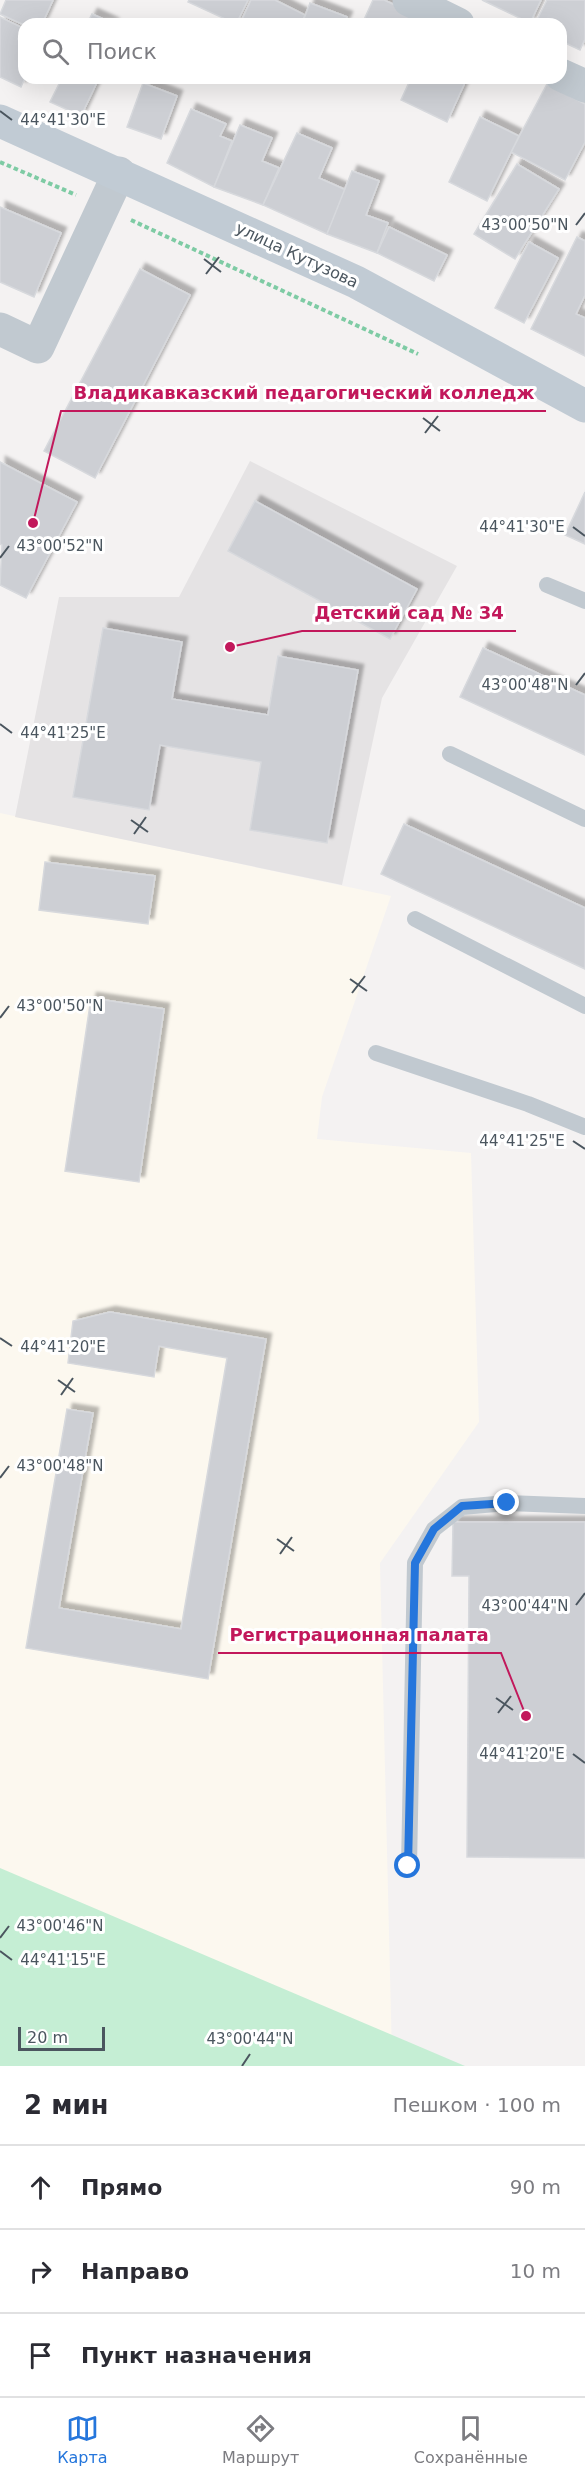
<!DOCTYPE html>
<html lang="ru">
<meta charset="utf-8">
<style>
:root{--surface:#fff;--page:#f2f2f3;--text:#2b2b33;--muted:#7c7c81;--line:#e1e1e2;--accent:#2576dc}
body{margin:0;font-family:"DejaVu Sans",sans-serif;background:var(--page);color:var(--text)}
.scale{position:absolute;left:18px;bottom:15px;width:87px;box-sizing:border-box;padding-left:6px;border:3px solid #4b565f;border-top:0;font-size:16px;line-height:21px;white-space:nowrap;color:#4b565f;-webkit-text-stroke:4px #fff;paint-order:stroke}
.stop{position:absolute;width:18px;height:18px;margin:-14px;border:4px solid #2576dc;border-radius:50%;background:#fff}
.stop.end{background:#2576dc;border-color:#fff;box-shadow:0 2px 6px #0008}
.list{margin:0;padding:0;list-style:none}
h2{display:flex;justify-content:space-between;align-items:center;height:78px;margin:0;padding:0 24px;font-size:26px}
h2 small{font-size:20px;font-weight:400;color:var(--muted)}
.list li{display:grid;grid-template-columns:39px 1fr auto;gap:18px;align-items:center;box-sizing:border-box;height:84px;padding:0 24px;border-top:2px solid var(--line)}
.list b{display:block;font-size:22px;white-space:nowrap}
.list em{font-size:20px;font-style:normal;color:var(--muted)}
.icon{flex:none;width:33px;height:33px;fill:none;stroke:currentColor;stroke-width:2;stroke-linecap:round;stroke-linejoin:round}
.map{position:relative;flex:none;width:585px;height:2066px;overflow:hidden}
.search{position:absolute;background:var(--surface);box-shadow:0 6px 24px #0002;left:18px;right:18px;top:18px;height:66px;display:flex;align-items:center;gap:15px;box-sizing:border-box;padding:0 21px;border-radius:18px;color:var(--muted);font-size:22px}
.sheet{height:330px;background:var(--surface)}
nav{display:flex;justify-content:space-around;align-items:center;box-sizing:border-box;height:84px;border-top:2px solid var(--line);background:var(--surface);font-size:16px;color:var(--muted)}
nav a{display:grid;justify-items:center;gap:3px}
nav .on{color:var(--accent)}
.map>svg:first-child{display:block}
.commercial{fill:#fcf8ef}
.education{fill:#e5e3e4}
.green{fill:#c5eed4}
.building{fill:#cdcfd4;stroke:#d7d9dd;stroke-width:1.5;filter:url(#shadow)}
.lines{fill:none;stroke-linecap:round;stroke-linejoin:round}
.path{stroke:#7ecba4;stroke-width:4;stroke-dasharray:4.5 3;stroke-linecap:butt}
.lane{stroke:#c1c9d0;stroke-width:16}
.street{stroke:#c1c9d0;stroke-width:33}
.secondary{stroke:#c1cbd4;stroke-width:33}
.route{stroke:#2576dc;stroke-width:8}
.ticks{fill:none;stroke:#4b565f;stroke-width:2}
.labels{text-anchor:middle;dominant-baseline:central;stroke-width:6;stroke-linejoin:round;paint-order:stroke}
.street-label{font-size:16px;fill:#4b565f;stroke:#fff}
.ticks-label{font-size:15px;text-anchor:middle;fill:#4b565f;stroke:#fff;stroke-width:6;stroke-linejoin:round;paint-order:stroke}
.leader{fill:none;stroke:#c2185b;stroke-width:2}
.callout-dot{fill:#c2185b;stroke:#fff;stroke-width:2}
.callout-label{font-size:18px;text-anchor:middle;font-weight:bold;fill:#c2185b;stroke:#fff;stroke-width:6;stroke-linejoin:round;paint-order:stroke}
</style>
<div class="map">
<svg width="585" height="2066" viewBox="0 0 585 2066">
<defs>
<filter id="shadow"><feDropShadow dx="5.5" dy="-5.5" stdDeviation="1.5" flood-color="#0004"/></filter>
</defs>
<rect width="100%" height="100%" fill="#f4f2f2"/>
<path class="commercial" d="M0,813L391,896L322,1097L317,1139L471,1153L479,1422L380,1563L392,2056L0,1944Z"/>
<path class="education" d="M250,461L457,566L382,698L342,885L15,817L59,597H179Z"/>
<path class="green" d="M0,1868L465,2066H0Z"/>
<g class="building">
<path d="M6,0H53L42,24L24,25L0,14Z"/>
<path d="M189,0H248L236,24L188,2Z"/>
<path d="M251,0H275L305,15L301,24H240Z"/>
<path d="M373,0H384L417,15L413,24H362Z"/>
<path d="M482,0H541L530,23Z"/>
<path d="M547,0H585V39L580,50L561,41V24H535Z"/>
<path d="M310,3L347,17L344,24H302Z"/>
<path d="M92,14L114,24H87Z"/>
<path d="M0,17L23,28L18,39L24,42L25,78L21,87L0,77Z"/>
<path d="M62,78H99L81,116L50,102Z"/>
<path d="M411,78H467L447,122L401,100Z"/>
<path d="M143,83L177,96L161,139L127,127Z"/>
<path d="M547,84L585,104V142L565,180L511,152Z"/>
<path d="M191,109L226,124L220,136L232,141L214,187L167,163Z"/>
<path d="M480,117L519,136L487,201L449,182Z"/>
<path d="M240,125L272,138L262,161L279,168L263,205L214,187Z"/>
<path d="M297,133L332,148L319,178L346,190L327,234L263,205Z"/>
<path d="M517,164L559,189L515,259L474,234Z"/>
<path d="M352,171L379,181L366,215L388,223L377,253L327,234Z"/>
<path d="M0,207L61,233L34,297L0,282Z"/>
<path d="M389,227L447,255L434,281L377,253Z"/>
<path d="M577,237L585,241V295L576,314L585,318V356L531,329Z"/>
<path d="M529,242L558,258L524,323L495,308Z"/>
<path d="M140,269L190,295L95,478L44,451Z"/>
<path d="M0,462L77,502L26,598L0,585L2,545L0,544Z"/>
<path d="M585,492V544L565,535Z"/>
<path d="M255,501L417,589L390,639L228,551Z"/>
<path d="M103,628L182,642L172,699L268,715L278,656L358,670L327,843L250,830L261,762L160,745L149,810L73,797Z"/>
<path d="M483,648L585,695V755L460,697Z"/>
<path d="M404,824L585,908V969L381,874Z"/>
<path d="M45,862L155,876L148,924L39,910Z"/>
<path d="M91,998L164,1009L139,1182L65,1171Z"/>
<path d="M110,1312L266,1339L208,1679L26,1648L67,1409L93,1413L59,1608L181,1629L227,1358L159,1346L154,1377L68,1363L73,1321Z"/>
<path d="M453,1522H585V1858L467,1857L469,1576H452Z"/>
</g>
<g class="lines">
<g class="path">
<path d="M0,162L76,195"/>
<path d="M131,220L418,354"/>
</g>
<g class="lane">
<path d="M547,585L585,601"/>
<path d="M450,754L585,819"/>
<path d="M415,919L585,1006"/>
<path d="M376,1053L528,1104L585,1127"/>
<path d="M409,1866L415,1563L434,1529L462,1507L507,1503L585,1506"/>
</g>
<g class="street">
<path d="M409,0L458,24"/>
<path d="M561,75L585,86"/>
<path d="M0,329L38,347L119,173"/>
</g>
<path class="secondary" d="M0,121L356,282L585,406"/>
</g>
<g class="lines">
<path class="route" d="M408,1866L415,1563L434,1529L462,1506L507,1503"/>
</g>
<path class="ticks" d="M0,111L12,120M576,225L585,213M204,259L221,272M206,274L219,257M423,418L440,431M425,433L438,416M573,527L585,536M0,558L9,546M576,685L585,673M0,724L12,733M131,820L148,832M134,834L146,817M350,979L367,991M352,993L365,976M0,1018L9,1006M573,1141L585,1149M0,1338L12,1346M58,1380L75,1392M61,1395L73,1378M0,1478L9,1466M277,1539L294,1551M280,1554L292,1537M576,1605L585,1593M496,1698L513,1710M498,1713L511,1696M573,1754L585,1763M0,1938L9,1926M0,1951L12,1960M242,2066L250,2054"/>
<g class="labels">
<g class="street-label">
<text transform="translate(297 255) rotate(25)">улица Кутузова</text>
</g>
</g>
<g class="ticks-label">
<text x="63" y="125">44°41'30"E</text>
<text x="525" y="230">43°00'50"N</text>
<text x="522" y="532">44°41'30"E</text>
<text x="60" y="551">43°00'52"N</text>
<text x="525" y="690">43°00'48"N</text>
<text x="63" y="738">44°41'25"E</text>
<text x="60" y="1011">43°00'50"N</text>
<text x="522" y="1146">44°41'25"E</text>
<text x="63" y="1352">44°41'20"E</text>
<text x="60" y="1471">43°00'48"N</text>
<text x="525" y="1611">43°00'44"N</text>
<text x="522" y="1759">44°41'20"E</text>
<text x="60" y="1931">43°00'46"N</text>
<text x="63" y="1965">44°41'15"E</text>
<text x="250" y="2044">43°00'44"N</text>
</g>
<path class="leader" d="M33 523L61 411H546M230 647L302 631H516M526 1716L501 1653H218"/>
<g class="callout-dot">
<circle cx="33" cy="523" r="6"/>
<circle cx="230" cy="647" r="6"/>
<circle cx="526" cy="1716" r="6"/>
</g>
<g class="callout-label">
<text x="304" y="399">Владикавказский педагогический колледж</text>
<text x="409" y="619">Детский сад № 34</text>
<text x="359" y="1641">Регистрационная палата</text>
</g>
</svg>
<div class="scale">20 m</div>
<div class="stop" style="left:408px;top:1866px"></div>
<div class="stop end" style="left:507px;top:1503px"></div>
<div class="search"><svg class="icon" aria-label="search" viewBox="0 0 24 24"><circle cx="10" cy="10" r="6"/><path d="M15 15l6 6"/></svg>Поиск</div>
</div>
<section class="sheet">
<h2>2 мин<small>Пешком · 100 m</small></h2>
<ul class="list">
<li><svg class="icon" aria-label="ahead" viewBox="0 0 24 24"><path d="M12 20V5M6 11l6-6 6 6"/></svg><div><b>Прямо</b></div><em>90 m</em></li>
<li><svg class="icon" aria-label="right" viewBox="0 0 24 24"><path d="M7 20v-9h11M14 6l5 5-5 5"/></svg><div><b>Направо</b></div><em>10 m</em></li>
<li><svg class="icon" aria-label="arrive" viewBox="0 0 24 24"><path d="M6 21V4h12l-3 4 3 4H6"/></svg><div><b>Пункт назначения</b></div></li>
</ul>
</section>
<nav>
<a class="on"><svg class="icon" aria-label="map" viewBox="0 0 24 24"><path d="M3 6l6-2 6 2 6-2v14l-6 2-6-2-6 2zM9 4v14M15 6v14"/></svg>Карта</a>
<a><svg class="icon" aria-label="directions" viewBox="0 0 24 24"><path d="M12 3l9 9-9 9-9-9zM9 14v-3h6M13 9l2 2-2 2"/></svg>Маршрут</a>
<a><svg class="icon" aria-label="saved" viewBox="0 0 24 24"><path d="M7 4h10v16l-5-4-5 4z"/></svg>Сохранённые</a>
</nav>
